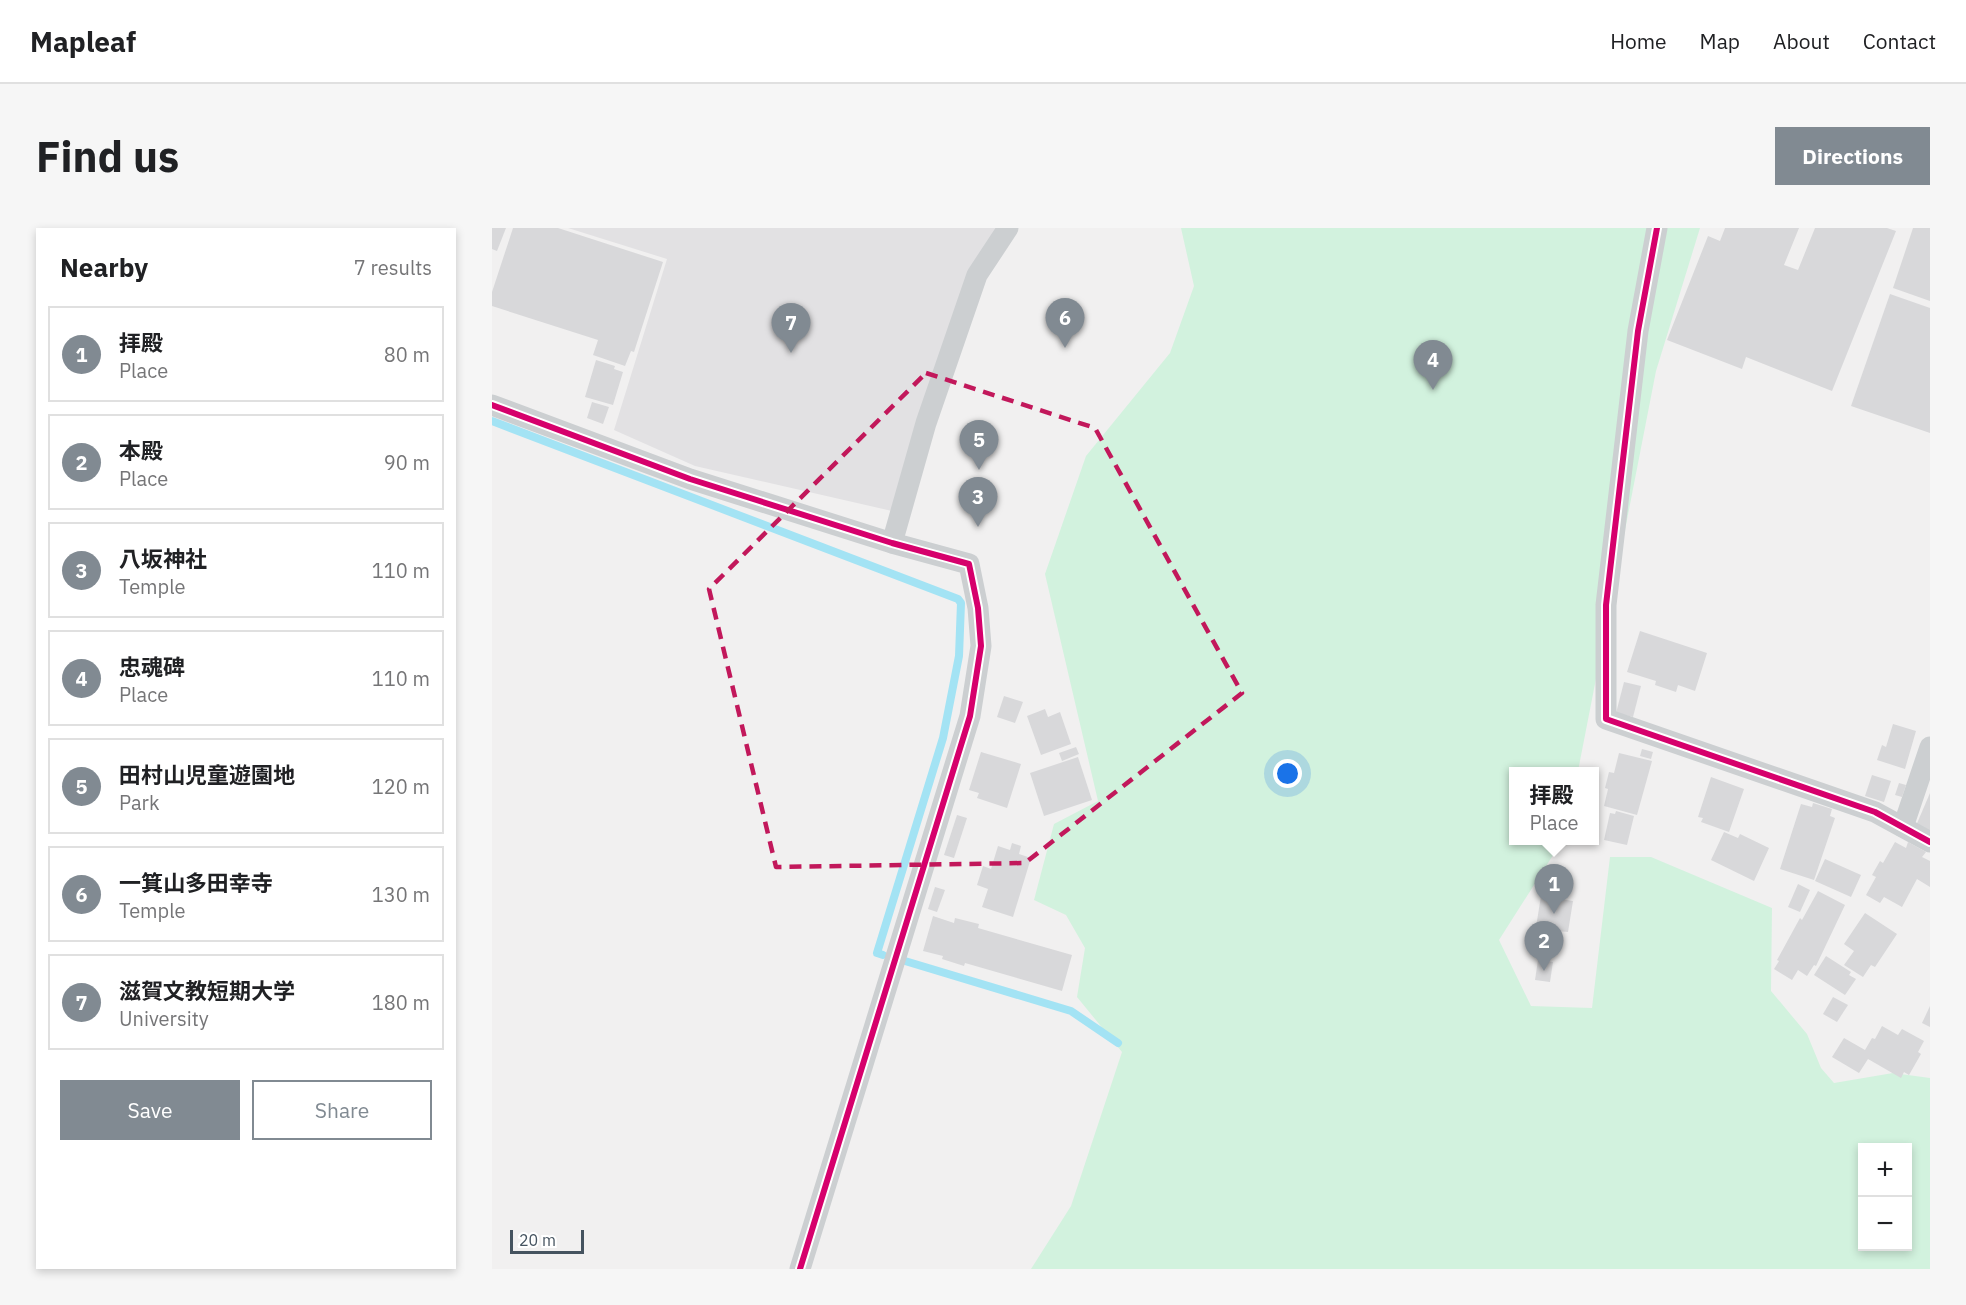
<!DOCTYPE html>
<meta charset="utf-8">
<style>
:root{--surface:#fff;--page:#f6f6f6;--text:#202124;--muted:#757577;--line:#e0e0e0;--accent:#818a92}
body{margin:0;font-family:"IBM Plex Sans","Noto Sans JP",sans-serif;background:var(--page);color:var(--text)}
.controls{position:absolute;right:18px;bottom:18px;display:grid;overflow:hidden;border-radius:0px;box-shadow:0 3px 9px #0003}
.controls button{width:54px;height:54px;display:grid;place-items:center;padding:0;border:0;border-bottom:2px solid var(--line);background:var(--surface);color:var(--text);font:30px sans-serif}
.scale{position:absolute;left:18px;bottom:15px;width:74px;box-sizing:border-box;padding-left:6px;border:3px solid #45535f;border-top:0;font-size:16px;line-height:21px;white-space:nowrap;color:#45535f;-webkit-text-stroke:4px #fff;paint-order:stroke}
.you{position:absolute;left:796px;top:546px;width:21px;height:21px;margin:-15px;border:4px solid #fff;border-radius:50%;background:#1a73e8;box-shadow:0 0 0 9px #1a73e833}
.badge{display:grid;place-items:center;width:39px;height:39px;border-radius:50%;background:var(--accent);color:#fff;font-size:20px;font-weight:700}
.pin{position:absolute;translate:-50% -50px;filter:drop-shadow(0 2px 3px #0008)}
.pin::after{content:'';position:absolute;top:32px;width:21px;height:18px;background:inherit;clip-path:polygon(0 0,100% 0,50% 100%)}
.popup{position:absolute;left:1017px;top:539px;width:90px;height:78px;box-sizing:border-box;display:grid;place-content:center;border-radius:0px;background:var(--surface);filter:drop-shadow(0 2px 4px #0005);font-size:20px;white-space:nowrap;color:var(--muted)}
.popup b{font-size:22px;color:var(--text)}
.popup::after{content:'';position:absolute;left:50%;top:100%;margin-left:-12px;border:12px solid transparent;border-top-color:var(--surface)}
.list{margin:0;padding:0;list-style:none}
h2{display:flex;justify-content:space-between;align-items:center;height:78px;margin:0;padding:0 24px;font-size:26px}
h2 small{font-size:20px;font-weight:400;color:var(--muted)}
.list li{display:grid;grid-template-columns:39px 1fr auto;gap:18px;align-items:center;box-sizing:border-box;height:96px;margin:0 12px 12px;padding:0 12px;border:2px solid var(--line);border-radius:0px}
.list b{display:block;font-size:22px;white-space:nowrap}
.list p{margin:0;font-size:20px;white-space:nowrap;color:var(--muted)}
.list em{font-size:20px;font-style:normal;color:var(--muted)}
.actions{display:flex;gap:12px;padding:18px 24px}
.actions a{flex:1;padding:14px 0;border:2px solid var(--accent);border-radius:0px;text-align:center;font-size:21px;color:var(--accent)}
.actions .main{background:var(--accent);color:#fff}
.map{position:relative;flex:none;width:1438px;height:1041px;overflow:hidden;border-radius:0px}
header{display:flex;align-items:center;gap:36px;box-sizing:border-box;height:84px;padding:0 30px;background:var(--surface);border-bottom:2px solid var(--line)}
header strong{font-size:28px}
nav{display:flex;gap:33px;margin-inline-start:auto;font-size:21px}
.intro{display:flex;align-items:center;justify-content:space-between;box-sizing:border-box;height:144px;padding:0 36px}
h1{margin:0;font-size:42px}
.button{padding:15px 27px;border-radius:0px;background:var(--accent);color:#fff;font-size:21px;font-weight:700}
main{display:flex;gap:36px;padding:0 36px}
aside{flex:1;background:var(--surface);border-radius:0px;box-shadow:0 3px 9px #0003}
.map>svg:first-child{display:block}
.education{fill:#e2e1e3}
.green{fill:#d2f2de;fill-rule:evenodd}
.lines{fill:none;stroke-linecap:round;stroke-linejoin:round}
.stream{stroke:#a3e3f4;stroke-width:8}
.building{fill:#d8d8da}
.minor{stroke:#cccfd1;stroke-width:21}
.cycleway-casing{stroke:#fff;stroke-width:10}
.cycleway{stroke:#d6006c;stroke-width:6}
.marked{fill:none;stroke:#c2185b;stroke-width:4.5;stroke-dasharray:12 8;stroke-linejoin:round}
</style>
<header>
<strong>Mapleaf</strong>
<nav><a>Home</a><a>Map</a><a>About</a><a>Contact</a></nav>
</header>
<div class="intro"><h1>Find us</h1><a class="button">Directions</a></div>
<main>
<aside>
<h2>Nearby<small>7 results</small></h2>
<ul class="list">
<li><span class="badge">1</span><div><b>拝殿</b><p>Place</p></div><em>80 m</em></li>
<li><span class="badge">2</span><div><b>本殿</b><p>Place</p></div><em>90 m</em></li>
<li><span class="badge">3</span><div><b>八坂神社</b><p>Temple</p></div><em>110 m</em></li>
<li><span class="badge">4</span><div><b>忠魂碑</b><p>Place</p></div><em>110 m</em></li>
<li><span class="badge">5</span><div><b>田村山児童遊園地</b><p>Park</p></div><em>120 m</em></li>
<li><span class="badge">6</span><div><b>一箕山多田幸寺</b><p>Temple</p></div><em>130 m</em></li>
<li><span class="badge">7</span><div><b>滋賀文教短期大学</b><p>University</p></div><em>180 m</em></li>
</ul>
<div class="actions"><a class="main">Save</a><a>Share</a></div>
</aside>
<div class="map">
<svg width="1438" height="1041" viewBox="0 0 1438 1041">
<rect width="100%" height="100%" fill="#f1f0f0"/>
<path class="education" d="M76,0H506L400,283L203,238L122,202L175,31Z"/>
<path class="green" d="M689,0H1208L1164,143L1086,543L1022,544V612L1070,613L1007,712L1039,778L1100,780L1118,629H1159L1280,680L1279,763L1315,806L1329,840L1342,855L1401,845L1438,850V1041H539L579,978L630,824L585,769L593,720L574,687L542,672L562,596L606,573L553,346L594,228L678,125L702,58ZM1370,920H1416V1018H1370Z"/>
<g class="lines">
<g class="stream">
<path d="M0,193L466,371L469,375L467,428L451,510L385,725L391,727"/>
<path d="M413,733L579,783L626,815"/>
</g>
</g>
<g class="building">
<path d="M0,0H14L5,23L0,21Z"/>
<path d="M21,0H66L171,34L142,124L139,123L133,138L101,127L106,112L0,78V64Z"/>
<path d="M1233,0H1307L1292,37L1306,42L1323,0H1395L1404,3L1340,163L1254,129L1250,141L1175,112L1216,8L1228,13Z"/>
<path d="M1421,0H1438V73L1401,60Z"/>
<path d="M1398,66L1438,80V205L1359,178Z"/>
<path d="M104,132L123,138L122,141L131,144L121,177L93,169Z"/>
<path d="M100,174L117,179L111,196L95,190Z"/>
<path d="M1148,403L1215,425L1203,463L1186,457L1184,464L1163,457L1164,453L1135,444Z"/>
<path d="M1132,454L1149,458L1141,489L1124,485Z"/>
<path d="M512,468L531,474L523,495L505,489Z"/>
<path d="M553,481L556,489L568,484L579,516L549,527L535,488Z"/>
<path d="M1401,496L1424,503L1413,541L1385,532L1390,517L1394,519Z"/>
<path d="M584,519L587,526L570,533L567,525Z"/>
<path d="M1150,521L1161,524L1159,531L1148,528Z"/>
<path d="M489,524L529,536L515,580L485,570L487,565L477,562Z"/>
<path d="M1127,525L1160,533L1145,587L1112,578L1116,561L1113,560L1117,544L1122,545Z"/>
<path d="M586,529L600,572L552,588L538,545Z"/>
<path d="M1380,547L1399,553L1392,574L1373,568Z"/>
<path d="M1219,549L1252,561L1237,604L1209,594L1211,590L1206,589Z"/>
<path d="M1407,555L1414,557L1410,569L1403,567Z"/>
<path d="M1438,565V607L1423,600Z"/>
<path d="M1321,575L1340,581L1338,588L1343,590L1322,652L1288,641L1309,576L1320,579Z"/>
<path d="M1124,583L1142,588L1135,617L1112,612L1118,585L1123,586Z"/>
<path d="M465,587L475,590L462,630L452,627Z"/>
<path d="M1232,604L1246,610L1248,606L1277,620L1262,653L1219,632Z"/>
<path d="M1403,614L1414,620L1416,614L1434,624L1430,629L1438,633V659L1425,651L1410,679L1392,669L1388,675L1374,667L1384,649L1380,647L1388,633L1391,635Z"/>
<path d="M520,615L529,618L527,626L539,630L521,689L490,679L496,661L485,657L491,638L499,641L506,618L518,622Z"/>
<path d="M1333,631L1369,647L1359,669L1323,653Z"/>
<path d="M1306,656L1318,662L1308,684L1296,679Z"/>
<path d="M443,659L453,662L445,684L436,681Z"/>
<path d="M1326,663L1353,677L1324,738L1322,737L1315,748L1306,742L1300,752L1282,741L1287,733L1285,732L1308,690L1310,692Z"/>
<path d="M1049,668L1081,673L1076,704L1065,703L1063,720L1051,718L1054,701L1044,699Z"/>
<path d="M1373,685L1405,706L1383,739L1379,737L1371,749L1352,737L1362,723L1352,716Z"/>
<path d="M441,688L462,695L463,690L487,696L486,700L580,727L570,763L473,735L472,738L450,731L451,728L431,723Z"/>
<path d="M1334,728L1359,744L1357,747L1364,751L1353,767L1322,747Z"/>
<path d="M1046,732L1061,734L1058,754L1043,752Z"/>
<path d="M1341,769L1356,777L1345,794L1331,786Z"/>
<path d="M1438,778V799L1430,795Z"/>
<path d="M1390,798L1406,807L1410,801L1432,813L1426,824L1429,826L1417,847L1412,844L1409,850L1376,831L1367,845L1340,829L1352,810L1373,822L1380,810L1383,811Z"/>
</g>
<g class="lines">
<g class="minor">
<path d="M1165,0L1146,103L1114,377V491L1383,584L1438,614"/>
<path d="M0,177L198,251L400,315L477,336L486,380L489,418L478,488L308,1041"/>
<path d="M400,315L434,195L485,47L516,0"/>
<path d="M1411,599L1438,519"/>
</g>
<g class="cycleway-casing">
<g id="cycleway">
<path d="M1165,0L1146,103L1114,377V491L1383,584L1438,614"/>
<path d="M0,177L198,251L400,315L477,336L486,380L489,418L478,488L308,1041"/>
</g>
</g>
<use href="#cycleway" class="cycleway"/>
</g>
<path class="marked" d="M434,145L603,200L750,465L533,635L284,639L217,361Z"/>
</svg>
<div class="controls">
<button>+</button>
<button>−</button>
</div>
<div class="scale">20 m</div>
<div class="you"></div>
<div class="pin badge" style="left:1062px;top:686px">1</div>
<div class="popup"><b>拝殿</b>Place</div>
<div class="pin badge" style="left:1052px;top:743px">2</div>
<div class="pin badge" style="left:486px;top:299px">3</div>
<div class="pin badge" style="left:941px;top:162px">4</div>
<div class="pin badge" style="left:487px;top:242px">5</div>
<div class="pin badge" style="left:573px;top:120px">6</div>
<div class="pin badge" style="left:299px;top:125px">7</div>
</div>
</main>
